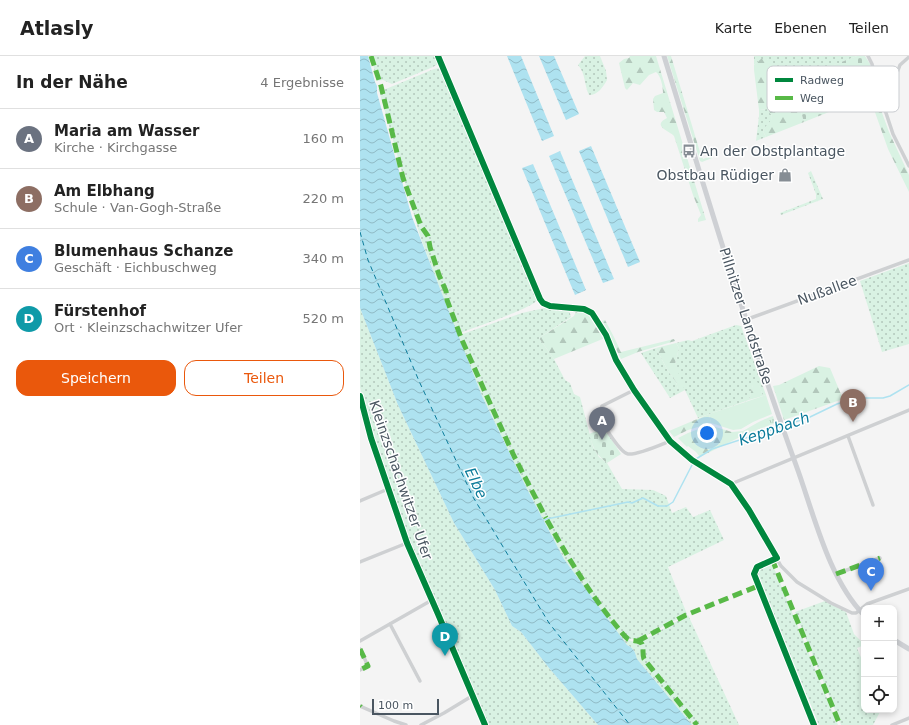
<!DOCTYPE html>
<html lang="de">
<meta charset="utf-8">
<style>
:root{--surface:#fff;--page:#f6f6f6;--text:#222;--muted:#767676;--line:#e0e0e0;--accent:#ea580c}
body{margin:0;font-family:"DejaVu Sans",sans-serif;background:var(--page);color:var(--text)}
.controls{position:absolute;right:12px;bottom:12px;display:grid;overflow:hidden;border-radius:8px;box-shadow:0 2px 6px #0003}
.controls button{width:36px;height:36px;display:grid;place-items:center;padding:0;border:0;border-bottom:1px solid var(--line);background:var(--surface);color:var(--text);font:20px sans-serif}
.scale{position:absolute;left:12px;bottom:10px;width:67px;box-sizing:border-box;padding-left:4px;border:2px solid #4a5661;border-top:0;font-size:11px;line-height:14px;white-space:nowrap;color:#4a5661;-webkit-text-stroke:3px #fff;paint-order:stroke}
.you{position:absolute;left:347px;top:377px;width:14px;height:14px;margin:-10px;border:3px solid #fff;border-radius:50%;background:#1a73e8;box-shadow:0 0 0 6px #1a73e833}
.badge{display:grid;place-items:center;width:26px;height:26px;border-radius:50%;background:var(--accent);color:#fff;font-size:13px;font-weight:700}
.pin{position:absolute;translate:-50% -33px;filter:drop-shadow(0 1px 2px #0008)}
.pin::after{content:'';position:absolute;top:21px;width:14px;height:12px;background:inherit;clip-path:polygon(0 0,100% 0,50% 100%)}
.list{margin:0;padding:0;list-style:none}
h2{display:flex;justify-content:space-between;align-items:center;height:52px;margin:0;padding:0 16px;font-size:17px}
h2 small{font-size:13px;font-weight:400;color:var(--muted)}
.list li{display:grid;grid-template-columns:26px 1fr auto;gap:12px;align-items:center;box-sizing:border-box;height:60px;padding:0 16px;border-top:1px solid var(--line)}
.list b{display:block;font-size:15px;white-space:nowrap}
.list p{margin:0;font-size:13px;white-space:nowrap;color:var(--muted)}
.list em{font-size:13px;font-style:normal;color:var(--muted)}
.actions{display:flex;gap:8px;padding:12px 16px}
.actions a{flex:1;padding:9px 0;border:1px solid var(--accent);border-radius:12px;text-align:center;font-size:14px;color:var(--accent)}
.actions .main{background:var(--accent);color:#fff}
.icon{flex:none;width:22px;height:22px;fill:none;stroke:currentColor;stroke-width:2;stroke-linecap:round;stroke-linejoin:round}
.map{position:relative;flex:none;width:549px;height:669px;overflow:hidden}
header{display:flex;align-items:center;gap:24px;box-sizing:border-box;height:56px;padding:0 20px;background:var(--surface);border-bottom:1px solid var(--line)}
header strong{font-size:19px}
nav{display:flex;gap:22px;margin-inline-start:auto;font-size:14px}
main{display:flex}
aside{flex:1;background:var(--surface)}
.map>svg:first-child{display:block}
.grass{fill:url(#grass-dots)}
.forest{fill:url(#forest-firs)}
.cemetery{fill:url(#cemetery-stones)}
.park{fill:url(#park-tufts)}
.pitch{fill:#d9f2e3}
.water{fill:url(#water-waves)}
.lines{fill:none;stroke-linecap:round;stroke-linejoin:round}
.stream{stroke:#aee2f0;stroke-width:1.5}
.ferry{stroke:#0c7c9b;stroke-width:1;stroke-dasharray:5 4;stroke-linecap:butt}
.minor{stroke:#ced0d2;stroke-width:3.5}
.secondary{stroke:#ced0d4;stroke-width:5}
.quiet{stroke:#58b947;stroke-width:5;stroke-dasharray:10 5;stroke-linecap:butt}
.cycleway-casing{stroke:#fff;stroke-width:8}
.cycleway{stroke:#00873e;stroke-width:6}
.labels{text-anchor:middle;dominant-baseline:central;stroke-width:3;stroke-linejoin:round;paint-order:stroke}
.poi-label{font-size:14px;fill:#4a5661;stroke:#fff;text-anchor:start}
.street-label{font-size:14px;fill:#4a5661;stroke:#fff}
.water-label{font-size:15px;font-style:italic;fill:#0c7c9b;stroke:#fff}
.key{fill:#fff;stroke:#c9ccd0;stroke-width:1}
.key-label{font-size:11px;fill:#4a5661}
</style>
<header>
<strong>Atlasly</strong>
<nav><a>Karte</a><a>Ebenen</a><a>Teilen</a></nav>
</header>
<main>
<aside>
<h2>In der Nähe<small>4 Ergebnisse</small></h2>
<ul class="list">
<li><span class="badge" style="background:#6b7280">A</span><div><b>Maria am Wasser</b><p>Kirche · Kirchgasse</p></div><em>160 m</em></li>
<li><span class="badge" style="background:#8d6e63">B</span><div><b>Am Elbhang</b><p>Schule · Van-Gogh-Straße</p></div><em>220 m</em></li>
<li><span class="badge" style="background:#3f7fe0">C</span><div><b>Blumenhaus Schanze</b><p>Geschäft · Eichbuschweg</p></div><em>340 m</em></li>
<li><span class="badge" style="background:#0f9aa8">D</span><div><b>Fürstenhof</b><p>Ort · Kleinzschachwitzer Ufer</p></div><em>520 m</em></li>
</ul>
<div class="actions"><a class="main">Speichern</a><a>Teilen</a></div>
</aside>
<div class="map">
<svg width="549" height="669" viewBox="0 0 549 669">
<defs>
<pattern id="grass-dots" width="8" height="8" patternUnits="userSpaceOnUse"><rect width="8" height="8" fill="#d9f2e3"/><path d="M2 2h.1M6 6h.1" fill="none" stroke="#b2c7bb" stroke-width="1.8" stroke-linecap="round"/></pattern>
<pattern id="forest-firs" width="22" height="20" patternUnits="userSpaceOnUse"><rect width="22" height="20" fill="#d9f2e3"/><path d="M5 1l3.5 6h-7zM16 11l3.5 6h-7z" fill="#b2c7bb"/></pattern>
<pattern id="cemetery-stones" width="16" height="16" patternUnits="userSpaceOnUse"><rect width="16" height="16" fill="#d9f2e3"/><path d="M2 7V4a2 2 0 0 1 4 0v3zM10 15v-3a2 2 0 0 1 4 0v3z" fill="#b2c7bb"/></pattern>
<pattern id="park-tufts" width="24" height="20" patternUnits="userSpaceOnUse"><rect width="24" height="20" fill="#d9f2e3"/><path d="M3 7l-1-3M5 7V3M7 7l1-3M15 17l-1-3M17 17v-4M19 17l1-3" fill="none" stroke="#b2c7bb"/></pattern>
<pattern id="water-waves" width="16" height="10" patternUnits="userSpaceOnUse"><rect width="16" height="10" fill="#aee2f0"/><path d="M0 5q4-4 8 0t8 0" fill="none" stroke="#90bac6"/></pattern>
</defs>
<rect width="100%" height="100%" fill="#f4f4f4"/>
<g class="grass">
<path d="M11,0H76L78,8L73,11L32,28L23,24L17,25Z"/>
<path d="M225,0H240L246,15L247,24C243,31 238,39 229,39C224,29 226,18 218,9Z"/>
<path d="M394,0H497L413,33L410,20L413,14L407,3H402L394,9Z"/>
<path d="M79,12L84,18L178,243C175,252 109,273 97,278L60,180L18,31L21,35L74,13Z"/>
<path d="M407,53C418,65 408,65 403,75L406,81L396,85L399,60V54Z"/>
<path d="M451,115L463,143L421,159L420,157L456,143V138L448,117Z"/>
<path d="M549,207V288L522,296L500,225Z"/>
<path d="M189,251L207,253L209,254L211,261L179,282L194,303L205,324L210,327L214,338L220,341L233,391L239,401L247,407L262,433L293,434L306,440L312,457L326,451L333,461L350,454L364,484L308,511L327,558L280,583H269L268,584L278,587L328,559L379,669H332L277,603C275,596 274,592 267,589L204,503L167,433L122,340L97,280L162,257Z"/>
<path d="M0,252L38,349L94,467L135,534L152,570L161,576L189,612L238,669H127L113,639L115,637L111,632L93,585L48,486L8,364L0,331Z"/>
<path d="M376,269L381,270L406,339L403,340L398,327L393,329L389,344L338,362L325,334L310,342L281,297L296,292L308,315L316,326L318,333L315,308L319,292L316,287L328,284L332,285Z"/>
<path d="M409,507H412L478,669H459L400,525L397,523L395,518L399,512Z"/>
<path d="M399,526L457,669H456L398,527Z"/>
<path d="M465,545L486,556L494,578L504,588V591L502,590L497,592L502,604H504L502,606L504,610V654H521L513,669H481L435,556Z"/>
</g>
<g class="forest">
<path d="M270,0H296L346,164L338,166V163L341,159L333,139L314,80C310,75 291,70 307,62L304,56H297L294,54L293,43L295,40L303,37C303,31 301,20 296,16L289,19L280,29L273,27L267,34L265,32L259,7L264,3L269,2Z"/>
<path d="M307,0H311L340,96L343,103L352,100V102L342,106L340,105Z"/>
<path d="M401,3H407L413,9V14L410,20L413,33L432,25L444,66L406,81L403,75C407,65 418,65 407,53L399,54L394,14V9Z"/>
<path d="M517,43L529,76L549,119V136L528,93L511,45Z"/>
<path d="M216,255H225L231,258L245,282L194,303L179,282L214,260Z"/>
<path d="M245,264L254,281L261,296L314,283L315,285L278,296L261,303L242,265Z"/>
<path d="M316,287L319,292L315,308L324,331L321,333H318L316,326L308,315L296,292Z"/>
<path d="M459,310L470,312L483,343L424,364L413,330L419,329Z"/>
<path d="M398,326L403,340L389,344L393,328Z"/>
<path d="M349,358L351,367L328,374L314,381L309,375Z"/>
<path d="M349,369L372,376L383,375L384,379L340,401L336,396L328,390L327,391L318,382L328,377Z"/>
</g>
<g class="cemetery">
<path d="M497,0H505L510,8L515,34L514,38L444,66L432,25Z"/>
<path d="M244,372L261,398L247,407C234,396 234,393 229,378Z"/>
</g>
<path class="park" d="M413,360L415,367L384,379L383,375C394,369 401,364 413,360Z"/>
<path class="pitch" d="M406,339L412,358L393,366L381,373L373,374L351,367L349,358Z"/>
<g class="water">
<path d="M0,0H8L15,26L17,30V37L52,161L122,340L167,433L204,503L267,589C274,592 275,596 277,603L332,669H238L189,612L161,576L152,570L135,534L94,467L38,349L0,252Z"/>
<path d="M147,0H161L194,80L182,85Z"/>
<path d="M179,0H194L219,58L206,64Z"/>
<path d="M231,90L280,206L268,211L219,95Z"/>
<path d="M200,95L254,223L243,227L189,100Z"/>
<path d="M173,108L226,234L215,239L162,112Z"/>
</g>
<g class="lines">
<path class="stream" d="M182,464L268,446L272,447L283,442L298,450H307L313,446L332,409L336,403L352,393L450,361L477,348L493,343L500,342H523L530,340L549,329"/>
<path class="ferry" d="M0,176L8,204L59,325L113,441L189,567L270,669"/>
<g class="minor">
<path d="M508,0L512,8L518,33L533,78L549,110"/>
<path d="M518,33L534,25L540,9L549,1"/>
<path d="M385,264L549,204"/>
<path d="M246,279L256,304L274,334L310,385L332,404L371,428L389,454L421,510L437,526L471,547L492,557H496L507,548L549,533"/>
<path d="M274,334L242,350C240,354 240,360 242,365C245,372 261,397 268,398C278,399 300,389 310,385"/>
<path d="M0,340L11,382L47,487L78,558L125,669"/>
<path d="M488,380L513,449"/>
<path d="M371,428L549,354"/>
<path d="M0,445L28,433"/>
<path d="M0,506L47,487"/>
<path d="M394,516L397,511L417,502"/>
<path d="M476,518L520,502"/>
<path d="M30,568L60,625"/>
<path d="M0,585L72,544"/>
<path d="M0,593L8,610L0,614"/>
<path d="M0,650L34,665L46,669"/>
<path d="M61,669L84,657L112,640"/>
<path d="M532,669L549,662"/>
</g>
<g class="secondary">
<path d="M304,0C346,137 387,274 436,409C454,458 468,522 504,559"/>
<path d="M534,584L549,593"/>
</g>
<g class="quiet">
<path d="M11,0L21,30L43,122L61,170L68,180L70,191L79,219L86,235L87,244L102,284L129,345L154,400L186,462"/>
<path d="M187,464C207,500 228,535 254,567C258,572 263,579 268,583C273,586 279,583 282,588C284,593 282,598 284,603L337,669"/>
<path d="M412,503L480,669"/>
<path d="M476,518L520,502"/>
<path d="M278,585L326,559L398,530"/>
<path d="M0,593L8,610L0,614"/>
<path d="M0,650L1,651"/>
</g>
<g class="cycleway-casing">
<g id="cycleway">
<path d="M78,0L180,243L183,247L190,250L224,253L232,257L246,279L256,304L274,334L310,385L332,404L371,428L389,454L417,502L397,511L394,518L454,669"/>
<path d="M0,340L11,382L47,487L78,558L125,669"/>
</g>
</g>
<use href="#cycleway" class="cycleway"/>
</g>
<defs>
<g id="bus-bare" transform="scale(1.08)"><path d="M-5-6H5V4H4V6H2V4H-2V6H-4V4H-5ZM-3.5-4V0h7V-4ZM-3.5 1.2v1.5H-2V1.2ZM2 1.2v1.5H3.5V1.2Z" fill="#868d94" stroke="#fff" stroke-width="2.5" paint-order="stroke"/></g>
<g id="shop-bare" transform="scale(1.08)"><path d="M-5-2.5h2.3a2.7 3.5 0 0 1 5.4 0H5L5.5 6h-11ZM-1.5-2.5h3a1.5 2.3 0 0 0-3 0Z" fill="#868d94" stroke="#fff" stroke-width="2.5" paint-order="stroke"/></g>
</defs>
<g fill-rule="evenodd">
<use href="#bus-bare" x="329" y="95"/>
<use href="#shop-bare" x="425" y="119"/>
</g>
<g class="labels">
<g class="poi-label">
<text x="340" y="95">An der Obstplantage</text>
<text x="414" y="119" text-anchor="end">Obstbau Rüdiger</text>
</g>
<g class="street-label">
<text transform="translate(467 234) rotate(-20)">Nußallee</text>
<text transform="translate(386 260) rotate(72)">Pillnitzer Landstraße</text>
<text transform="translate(41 424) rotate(71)">Kleinzschachwitzer Ufer</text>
</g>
<g class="water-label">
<text transform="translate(414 373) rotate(-19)">Keppbach</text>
<text transform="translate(116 427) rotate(64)">Elbe</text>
</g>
</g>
<rect x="407" y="10" width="132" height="46" rx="6" class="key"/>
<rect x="415" y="22" width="18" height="4" fill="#00873e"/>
<rect x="415" y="40" width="18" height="4" fill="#58b947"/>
<g class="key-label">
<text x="440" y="28">Radweg</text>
<text x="440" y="46">Weg</text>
</g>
</svg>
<div class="controls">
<button>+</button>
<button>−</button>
<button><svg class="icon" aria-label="locate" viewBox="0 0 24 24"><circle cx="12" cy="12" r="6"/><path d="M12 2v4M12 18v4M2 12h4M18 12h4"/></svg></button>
</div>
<div class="scale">100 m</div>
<div class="you"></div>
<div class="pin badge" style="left:242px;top:384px;background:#6b7280">A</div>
<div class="pin badge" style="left:493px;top:366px;background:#8d6e63">B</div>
<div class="pin badge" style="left:511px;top:535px;background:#3f7fe0">C</div>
<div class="pin badge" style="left:85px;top:600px;background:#0f9aa8">D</div>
</div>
</main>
